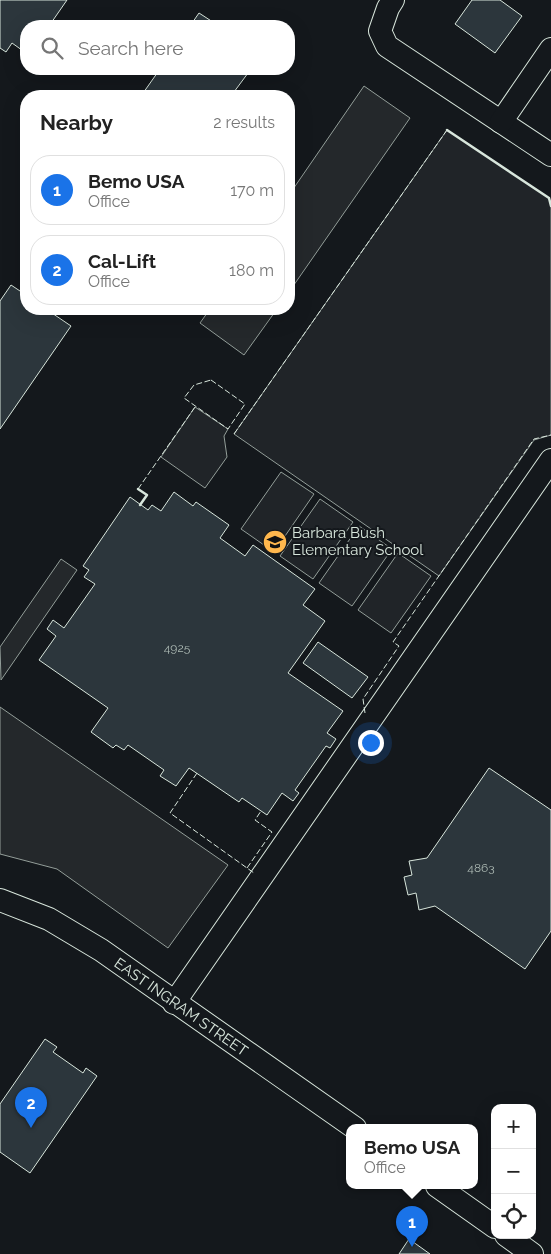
<!DOCTYPE html>
<meta charset="utf-8">
<style>
:root{--surface:#fff;--page:#f6f6f6;--text:#222;--muted:#767676;--line:#e0e0e0;--accent:#1a73e8}
body{margin:0;font-family:Raleway,sans-serif;background:var(--page);color:var(--text)}
.controls{position:absolute;right:15px;bottom:15px;display:grid;overflow:hidden;border-radius:10px;box-shadow:0 5px 20px #0002}
.controls button{width:45px;height:45px;display:grid;place-items:center;padding:0;border:0;border-bottom:1px solid var(--line);background:var(--surface);color:var(--text);font:25px sans-serif}
.you{position:absolute;left:370px;top:742px;width:18px;height:18px;margin:-12px;border:4px solid #fff;border-radius:50%;background:#1a73e8;box-shadow:0 0 0 8px #1a73e833}
.badge{display:grid;place-items:center;width:32px;height:32px;border-radius:50%;background:var(--accent);color:#fff;font-size:16px;font-weight:700}
.pin{position:absolute;translate:-50% -41px;filter:drop-shadow(0 1px 2px #0008)}
.pin::after{content:'';position:absolute;top:26px;width:18px;height:15px;background:inherit;clip-path:polygon(0 0,100% 0,50% 100%)}
.popup{position:absolute;left:346px;top:1124px;width:132px;height:65px;box-sizing:border-box;display:grid;place-content:center;border-radius:10px;background:var(--surface);filter:drop-shadow(0 1px 4px #0005);font-size:16px;white-space:nowrap;color:var(--muted)}
.popup b{font-size:19px;color:var(--text)}
.popup::after{content:'';position:absolute;left:50%;top:100%;margin-left:-10px;border:10px solid transparent;border-top-color:var(--surface)}
.list{margin:0;padding:0;list-style:none}
h2{display:flex;justify-content:space-between;align-items:center;height:65px;margin:0;padding:0 20px;font-size:21px}
h2 small{font-size:16px;font-weight:400;color:var(--muted)}
.list li{display:grid;grid-template-columns:32px 1fr auto;gap:15px;align-items:center;box-sizing:border-box;height:70px;margin:0 10px 10px;padding:0 10px;border:1px solid var(--line);border-radius:20px}
.list b{display:block;font-size:19px;white-space:nowrap}
.list p{margin:0;font-size:16px;white-space:nowrap;color:var(--muted)}
.list em{font-size:16px;font-style:normal;color:var(--muted)}
.icon{flex:none;width:28px;height:28px;fill:none;stroke:currentColor;stroke-width:2;stroke-linecap:round;stroke-linejoin:round}
.map{position:relative;flex:none;width:551px;height:1254px;overflow:hidden}
.search{position:absolute;background:var(--surface);box-shadow:0 5px 20px #0002;left:20px;top:20px;width:275px;height:55px;display:flex;align-items:center;gap:12px;box-sizing:border-box;padding:0 18px;border-radius:20px;color:var(--muted);font-size:19px}
.panel{position:absolute;background:var(--surface);box-shadow:0 5px 20px #0002;left:20px;top:90px;width:275px;height:225px;border-radius:20px}
.map>svg:first-child{display:block}
.green{fill:#202428;stroke:#939e99}
.parking{fill:#24282b;stroke:#939e99}
.building{fill:#2c363c;stroke:#d8e6dc}
.lines{fill:none;stroke-linecap:round;stroke-linejoin:round}
.minor-casing{stroke:#d8e6dc;stroke-width:24}
.minor{stroke:#14181c;stroke-width:22}
.fence{stroke:#d8e6dc;stroke-width:1;stroke-dasharray:6 2.5;stroke-linecap:butt}
.wall{stroke:#d8e6dc;stroke-width:2.5}
.labels{text-anchor:middle;dominant-baseline:central;stroke-width:4;stroke-linejoin:round;paint-order:stroke}
.number-label{font-size:12px;fill:#adbab4}
.poi-label{font-size:15px;fill:#d8e6dc;stroke:#14181c;text-anchor:start}
.street-label{font-size:15px;fill:#d8e6dc;stroke:#14181c}
</style>
<div class="map">
<svg width="551" height="1254" viewBox="0 0 551 1254">
<rect width="100%" height="100%" fill="#14181c"/>
<g class="green">
<path d="M447,130L549,198L551,206V435L534,440L439,576L234,434Z"/>
<path d="M195,407L228,429L224,436L227,457L205,488L161,457Z"/>
<path d="M281,472L314,494L274,552L241,529Z"/>
<path d="M320,499L353,522L313,579L280,556Z"/>
<path d="M359,526L392,549L352,606L319,583Z"/>
<path d="M398,553L431,576L391,633L358,610Z"/>
</g>
<g class="parking">
<path d="M364,86L410,118L289,292V195Z"/>
<path d="M210,309H277L244,355L200,323Z"/>
<path d="M61,559L77,570L1,680L0,647Z"/>
<path d="M0,707L228,865L168,948L57,869L0,854Z"/>
</g>
<g class="building">
<path d="M0,0H67L49,26H26V53L12,43L6,52L0,48Z"/>
<path d="M472,0H500L522,16L495,53L455,24Z"/>
<path d="M199,13L219,26H190Z"/>
<path d="M160,69H251L231,96H141Z"/>
<path d="M11,285L26,295V309H46L71,326L0,429V301Z"/>
<path d="M174,492L193,506L196,502L229,525L220,538L245,556L253,545L315,589L303,605L325,621L288,673L343,711L327,733L336,739L330,748L326,746L295,790L299,793L293,801L282,793L267,815L242,798L239,802L189,768L176,786L160,776L164,770L128,745L124,750L116,745L113,748L91,732L108,708L39,660L56,636L47,629L53,620L64,628L95,584L84,577L89,570L83,566L130,497L148,510L152,505L161,511Z"/>
<path d="M318,642L368,677L352,698L303,663Z"/>
<path d="M489,768L551,810V931L525,969L435,906L419,910L416,893L408,895L404,877L412,875L409,861L427,858Z"/>
<path d="M45,1039L57,1047L53,1052L83,1073L86,1068L97,1076L30,1173L0,1152V1104Z"/>
<path d="M409,1239L430,1254H399Z"/>
</g>
<g class="lines">
<g class="minor-casing">
<g id="minor">
<path d="M393,0L388,8L380,31L387,46L551,155"/>
<path d="M501,122L551,49"/>
<path d="M0,900L49,919L101,950L355,1128"/>
<path d="M174,1003L551,460"/>
<path d="M437,1186L495,1227"/>
<path d="M506,1235L532,1254"/>
</g>
</g>
<use href="#minor" class="minor"/>
<g class="fence">
<path d="M211,380L245,404L228,429L184,398L194,385Z"/>
<path d="M234,434L447,130"/>
<path d="M138,489L195,407"/>
<path d="M365,713L363,699L399,646L393,642L534,439L551,435"/>
<path d="M197,773L170,813L254,873"/>
<path d="M247,868L272,832L255,820L261,811"/>
</g>
<g class="wall">
<path d="M447,130L549,198L551,206"/>
<path d="M138,489L147,495L140,505"/>
</g>
</g>
<defs>
<g id="school-disc" transform="scale(1.25)"><circle r="9.5" fill="#ffb74d" stroke="#14181c"/><path d="M0-5L7-2L0 1L-7-2ZM-4 1L0 2.5L4 1V4Q0 6-4 4Z" fill="#111"/></g>
</defs>
<g fill-rule="evenodd">
<use href="#school-disc" x="275" y="542"/>
</g>
<g class="labels">
<g class="number-label">
<text x="177" y="648">4925</text>
<text x="481" y="868">4863</text>
</g>
<g class="poi-label">
<text x="292" y="533">Barbara Bush<tspan x="292" dy="17">Elementary School</tspan></text>
</g>
<g class="street-label">
<text transform="translate(181 1007) rotate(35)">EAST INGRAM STREET</text>
</g>
</g>
</svg>
<div class="controls">
<button>+</button>
<button>−</button>
<button><svg class="icon" aria-label="locate" viewBox="0 0 24 24"><circle cx="12" cy="12" r="6"/><path d="M12 2v4M12 18v4M2 12h4M18 12h4"/></svg></button>
</div>
<div class="you"></div>
<div class="pin badge" style="left:412px;top:1247px">1</div>
<div class="popup"><b>Bemo USA</b>Office</div>
<div class="pin badge" style="left:31px;top:1128px">2</div>
<div class="search"><svg class="icon" aria-label="search" viewBox="0 0 24 24"><circle cx="10" cy="10" r="6"/><path d="M15 15l6 6"/></svg>Search here</div>
<section class="panel">
<h2>Nearby<small>2 results</small></h2>
<ul class="list">
<li><span class="badge">1</span><div><b>Bemo USA</b><p>Office</p></div><em>170 m</em></li>
<li><span class="badge">2</span><div><b>Cal-Lift</b><p>Office</p></div><em>180 m</em></li>
</ul>
</section>
</div>
